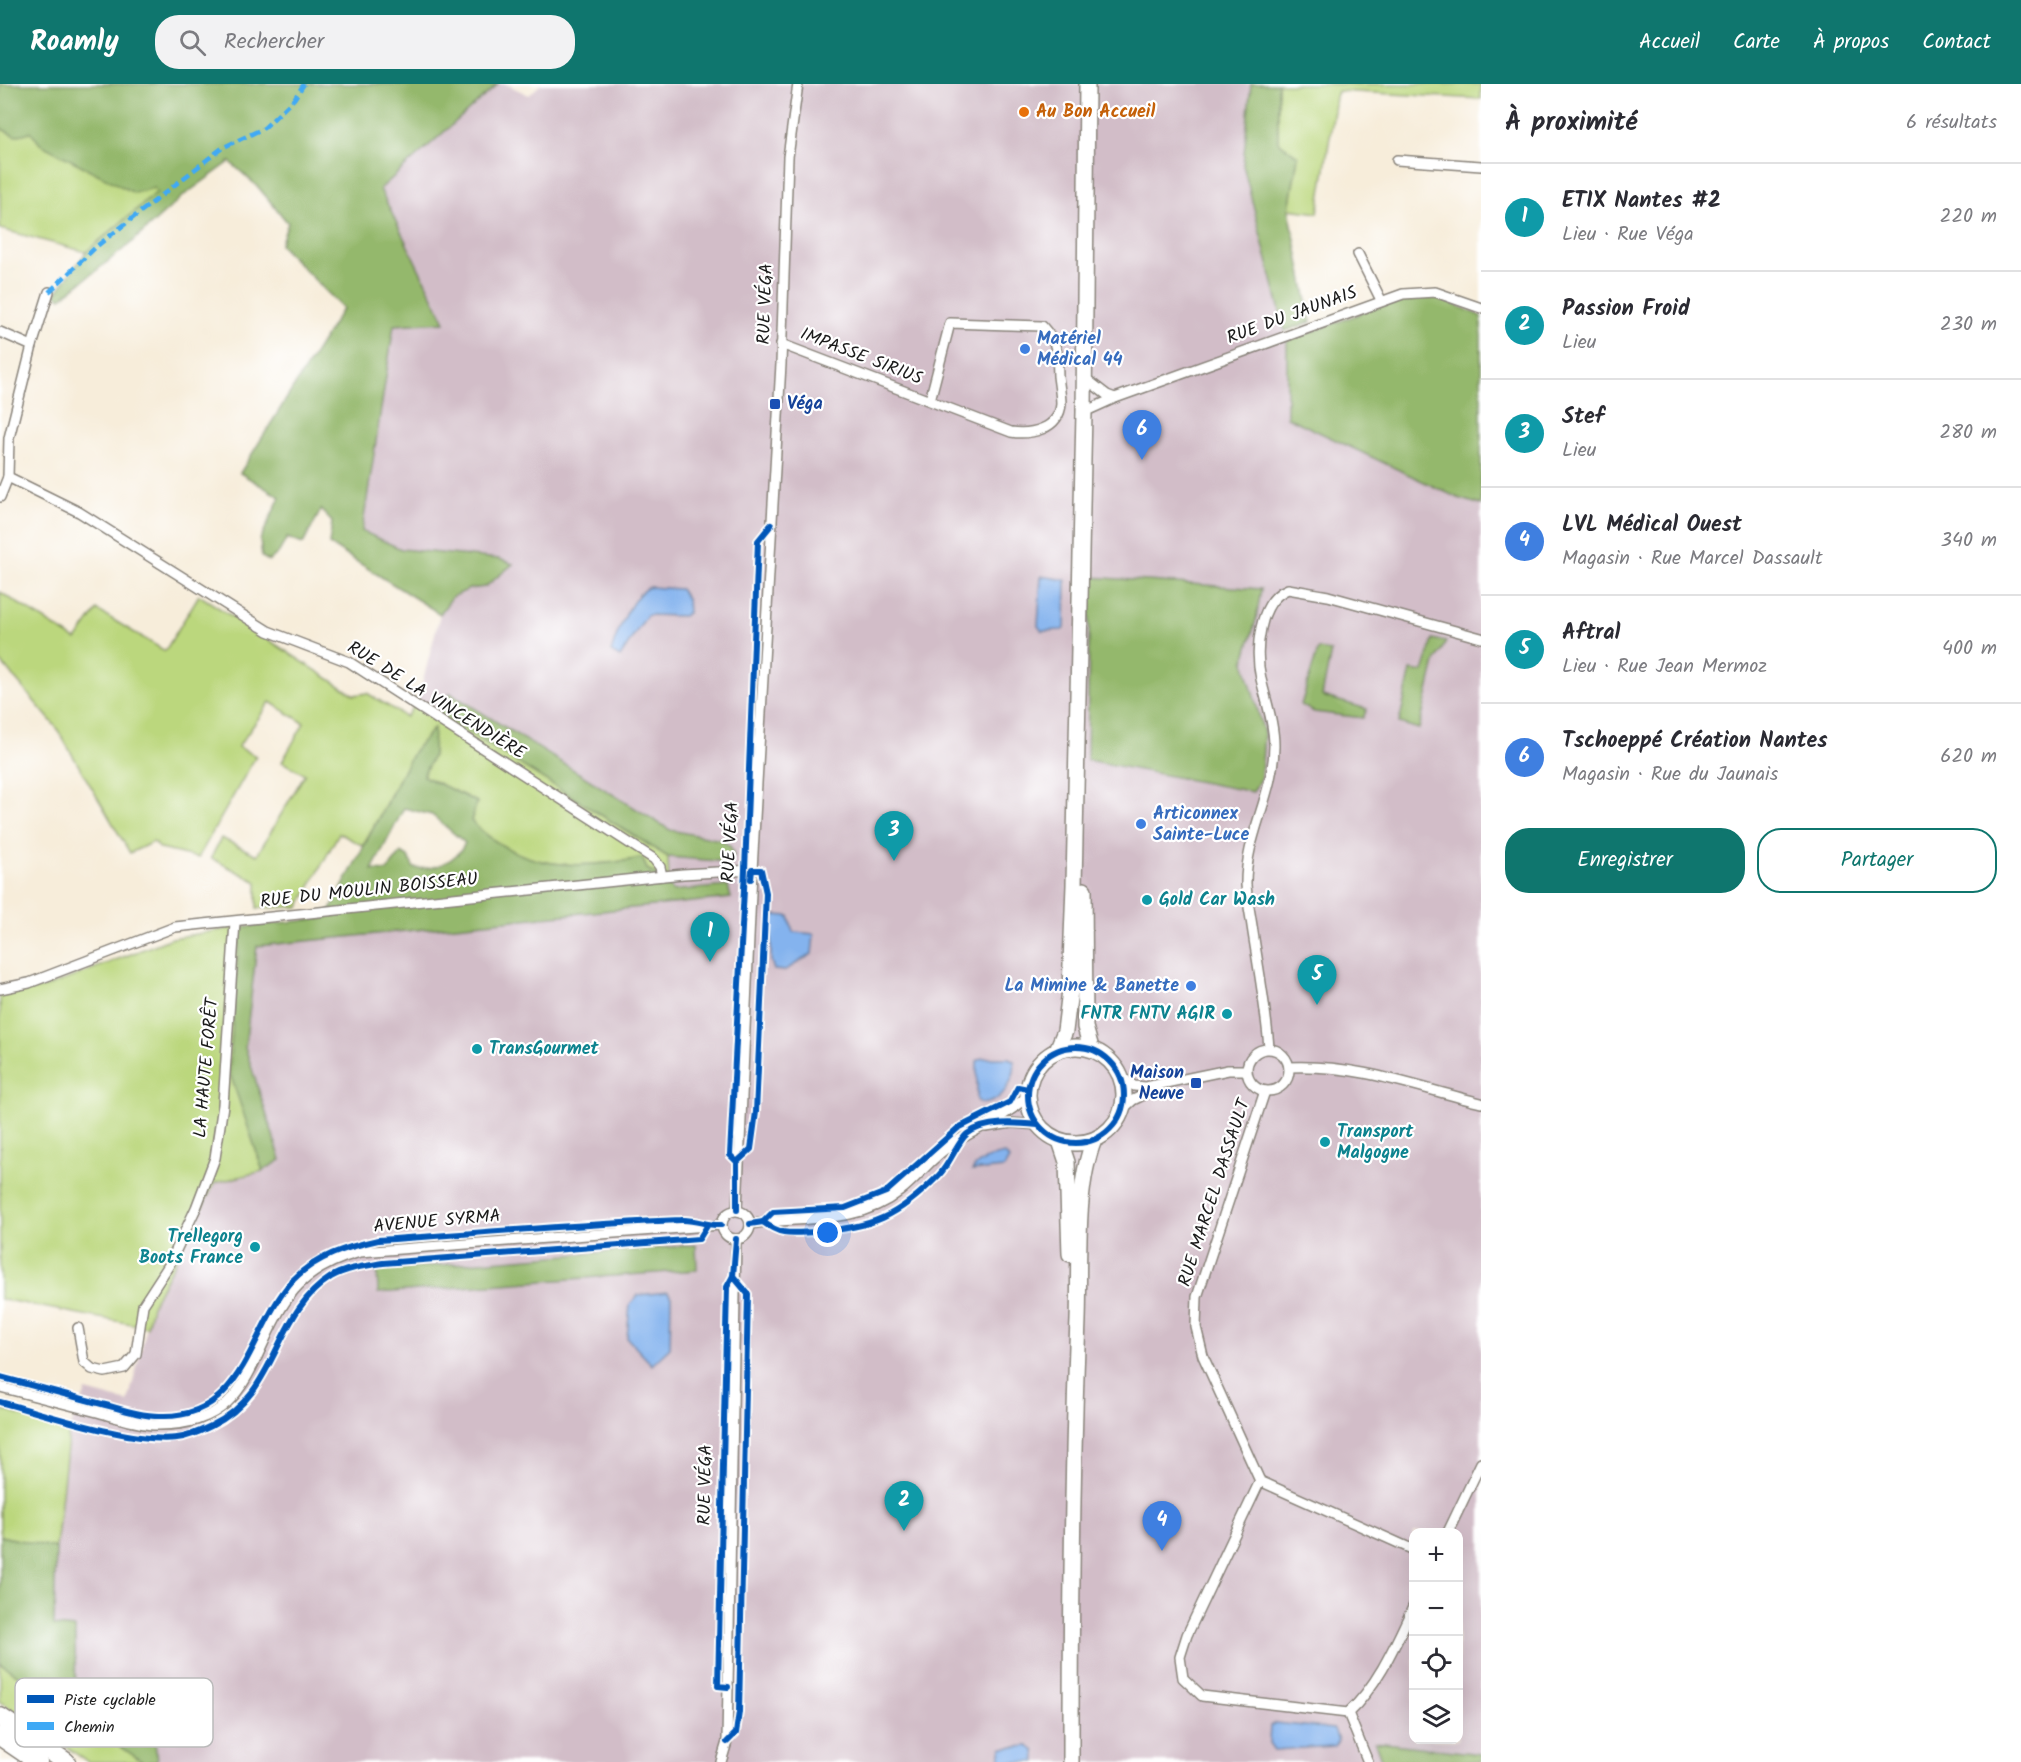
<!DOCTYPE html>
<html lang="fr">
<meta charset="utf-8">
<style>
:root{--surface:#fff;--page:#f2f2f3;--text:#2b2b33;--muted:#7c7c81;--line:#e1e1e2;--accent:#0f766e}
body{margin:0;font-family:Kalam,sans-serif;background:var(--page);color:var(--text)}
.controls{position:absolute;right:18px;bottom:18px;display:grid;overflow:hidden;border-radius:12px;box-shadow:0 6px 24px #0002}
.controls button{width:54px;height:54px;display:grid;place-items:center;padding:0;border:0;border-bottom:2px solid var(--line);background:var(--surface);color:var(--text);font:30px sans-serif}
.you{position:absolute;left:828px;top:1149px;width:21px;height:21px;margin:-15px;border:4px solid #fff;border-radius:50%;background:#1a73e8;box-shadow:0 0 0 9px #1a73e833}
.badge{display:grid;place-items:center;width:39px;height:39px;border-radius:50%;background:var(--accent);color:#fff;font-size:20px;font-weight:700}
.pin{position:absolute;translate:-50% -50px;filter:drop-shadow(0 2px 3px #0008)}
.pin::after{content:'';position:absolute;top:32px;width:21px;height:18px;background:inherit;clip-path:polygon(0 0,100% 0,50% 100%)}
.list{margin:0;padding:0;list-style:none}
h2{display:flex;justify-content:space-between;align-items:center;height:78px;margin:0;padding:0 24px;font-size:26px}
h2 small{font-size:20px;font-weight:400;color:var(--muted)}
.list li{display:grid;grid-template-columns:39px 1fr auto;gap:18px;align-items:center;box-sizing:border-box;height:108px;padding:0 24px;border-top:2px solid var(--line)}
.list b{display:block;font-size:22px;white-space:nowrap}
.list p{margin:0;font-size:20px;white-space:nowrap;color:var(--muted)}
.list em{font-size:20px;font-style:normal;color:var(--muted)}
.actions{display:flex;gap:12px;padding:18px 24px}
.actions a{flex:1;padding:14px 0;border:2px solid var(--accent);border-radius:24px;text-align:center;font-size:21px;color:var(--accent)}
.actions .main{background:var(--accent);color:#fff}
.icon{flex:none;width:33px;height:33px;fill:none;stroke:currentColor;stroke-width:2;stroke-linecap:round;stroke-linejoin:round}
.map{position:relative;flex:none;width:1481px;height:1678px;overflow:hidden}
header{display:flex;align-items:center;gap:36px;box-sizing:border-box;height:84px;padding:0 30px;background:var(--accent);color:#fff}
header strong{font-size:28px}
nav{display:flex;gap:33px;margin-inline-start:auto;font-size:21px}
.search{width:420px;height:54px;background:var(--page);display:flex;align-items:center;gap:15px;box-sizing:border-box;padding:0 21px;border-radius:24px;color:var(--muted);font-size:22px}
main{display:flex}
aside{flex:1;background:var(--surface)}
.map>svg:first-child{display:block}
.industrial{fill:#d2bdc8;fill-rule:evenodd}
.green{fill:#bbd77d;stroke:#6c7a4c;stroke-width:1.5}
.forest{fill:#94b86c;stroke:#586a44;stroke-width:1.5;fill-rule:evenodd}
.water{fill:#84b3ee;stroke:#506885;stroke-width:1.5}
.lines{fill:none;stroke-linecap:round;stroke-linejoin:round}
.street-casing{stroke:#8a847b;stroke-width:12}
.primary-casing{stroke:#8a847b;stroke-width:18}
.highway-casing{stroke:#8a847b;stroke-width:21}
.street{stroke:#fff;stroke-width:9}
.primary{stroke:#fff;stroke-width:15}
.highway{stroke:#fff;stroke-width:18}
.quiet{stroke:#3fa9f5;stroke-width:4.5;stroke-dasharray:9 4.5;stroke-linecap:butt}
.cycleway-casing{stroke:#fff;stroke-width:10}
.cycleway{stroke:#0057b8;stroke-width:6}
.food-dot{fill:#e8710a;stroke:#fff;stroke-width:2}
.shop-dot{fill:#3f7fe0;stroke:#fff;stroke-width:2}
.transit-dot{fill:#1a4fb4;stroke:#fff;stroke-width:2}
.culture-dot{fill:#0f9aa8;stroke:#fff;stroke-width:2}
.labels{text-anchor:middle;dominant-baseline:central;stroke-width:4.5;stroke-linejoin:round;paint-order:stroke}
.food-label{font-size:18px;font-weight:bold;fill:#c56008;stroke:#fff;text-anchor:start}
.street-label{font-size:18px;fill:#1c1c1c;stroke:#fff}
.shop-label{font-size:18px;font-weight:bold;fill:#366cbe;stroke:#fff;text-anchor:start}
.transit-label{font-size:18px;font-weight:bold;fill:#164399;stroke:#fff;text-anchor:start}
.culture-label{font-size:18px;font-weight:bold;fill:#0d838f;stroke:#fff;text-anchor:start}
.key{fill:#fff;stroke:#bbb;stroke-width:1.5}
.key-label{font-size:16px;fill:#1c1c1c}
</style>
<header>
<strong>Roamly</strong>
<div class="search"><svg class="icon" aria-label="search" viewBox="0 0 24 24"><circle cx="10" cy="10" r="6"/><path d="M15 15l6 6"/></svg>Rechercher</div>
<nav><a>Accueil</a><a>Carte</a><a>À propos</a><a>Contact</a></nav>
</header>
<main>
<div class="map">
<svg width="1481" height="1678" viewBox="0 0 1481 1678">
<rect width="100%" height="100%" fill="#fff"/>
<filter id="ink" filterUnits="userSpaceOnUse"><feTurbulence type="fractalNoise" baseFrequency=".0167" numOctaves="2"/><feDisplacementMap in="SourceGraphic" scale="12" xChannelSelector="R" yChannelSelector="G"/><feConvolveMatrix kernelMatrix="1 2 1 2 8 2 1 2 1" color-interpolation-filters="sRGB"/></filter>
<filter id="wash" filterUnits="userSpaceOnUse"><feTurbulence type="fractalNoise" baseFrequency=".008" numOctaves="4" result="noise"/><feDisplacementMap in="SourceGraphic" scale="24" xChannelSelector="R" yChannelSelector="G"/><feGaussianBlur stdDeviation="1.35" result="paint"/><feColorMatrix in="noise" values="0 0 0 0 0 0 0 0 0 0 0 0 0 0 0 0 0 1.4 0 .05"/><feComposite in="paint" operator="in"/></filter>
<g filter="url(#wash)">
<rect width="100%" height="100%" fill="#f7edda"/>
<path class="industrial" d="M498,0H506L529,11L541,0H1251L1243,81L1287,254V333L1458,414L1481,421V1670L1376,1658L1382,1678H143L76,1632L75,1544L54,1542L56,1464L69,1346L86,1307L128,1318L152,1222L215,1099L262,1087L281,1076L245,963L257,862L665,820L667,772L418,616L440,530L452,513L469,505L485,503L513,480L499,475L401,465L362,447L394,240L445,238L380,105ZM1414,1448H1458V1656H1414Z"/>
<g class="green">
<path d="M0,0L224,52L86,168L0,145Z"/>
<path d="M1278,0H1481V15L1337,7L1318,129L1289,125L1298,72L1278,58Z"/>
<path d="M0,508L76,556L97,526L165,567L199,511L354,611L367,609L406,633L418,616L668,773L669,799L647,785L642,774C576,786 521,787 471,737L477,718L423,692L433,671V645L414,667L363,762L339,749L299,823L257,824V798L211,774L221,754L257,771L305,690L282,678L304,639L270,618L238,663L256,672L198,774L161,765L153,758L130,769L56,643L0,577Z"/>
<path d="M240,843L230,987L263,1087L215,1099L152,1222L147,1243L0,1215V909L44,904L172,854Z"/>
<path d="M0,1325L69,1346L56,1464L0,1452Z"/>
<path d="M0,1579L143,1678H88L8,1623L0,1617Z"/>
</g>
<g class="forest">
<path d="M0,0H498L380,105L445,238L394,241L362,447L401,465L499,475L513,480L485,503L469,505L452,513L440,530L329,460L332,438L321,426L303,460L287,454L279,468L269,477L262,473L260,456L280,413L240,389L343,224L280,161L288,139L258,103L230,78L183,112L130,160L61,214L55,210L86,168L157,108L154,104L134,109L40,60L31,48L15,52L0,44Z"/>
<path d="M1251,0H1278V58L1298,72L1289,125L1311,238L1285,247L1243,81Z"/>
<path d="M1422,212L1441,214L1481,232V421L1458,414L1287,333V257L1380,222Z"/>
<path d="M1090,493L1261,505L1256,536L1244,577L1264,649L1261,693L1253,708L1087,676Z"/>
<path d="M1433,555L1446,558L1435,578L1419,645L1399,639L1411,586L1423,588Z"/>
<path d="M1318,565L1331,567L1322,612L1367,625L1363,634L1314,628L1301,621Z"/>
<path d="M450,609L670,746L721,756L730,762L734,772L730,778L668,773L438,629Z"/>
<path d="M434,644L433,671L423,692L477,718L471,737C521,787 576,786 642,774L647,785L669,799L672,807L728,802L731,814L257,862L245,963L281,1076L263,1087L229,987L240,843L326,834L414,667ZM404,724L432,731L465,759C457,777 433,787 414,784L408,773L401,769L387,787L372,786Z"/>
<path d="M696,1161L697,1186L378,1209L377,1186Z"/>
<path d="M0,1452L56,1464L54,1542L75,1544L76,1631L115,1626L155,1657L157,1678H143L0,1579Z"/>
<path d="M1375,1658L1481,1670V1678H1382Z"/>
</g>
<g class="water">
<path d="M1041,492L1066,496L1065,544L1062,546L1042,547L1038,542Z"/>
<path d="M650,503L680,505L687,515L688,529L683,532L647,531L620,573L611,568C616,551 633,507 650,503Z"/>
<path d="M774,831L789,832L793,848L814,850L812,870L784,887L774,886L771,877V837Z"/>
<path d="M1009,974L1014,977C1018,994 999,1023 980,1019L977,1016V977L982,974Z"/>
<path d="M1005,1070L1009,1075L1004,1084L972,1087C978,1076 993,1072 1005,1070Z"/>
<path d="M668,1208L671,1213L670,1264L652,1281L627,1254L630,1220L638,1211Z"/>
<path d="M1275,1639L1334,1645L1338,1657L1334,1662L1274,1666L1269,1659L1270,1642Z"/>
<path d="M1028,1662L1035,1667L1036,1678H999L1002,1664Z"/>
</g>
</g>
<g filter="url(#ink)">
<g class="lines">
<g class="street-casing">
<g id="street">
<path d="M1397,76L1481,82"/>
<path d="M1358,170L1381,216"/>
<path d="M0,248L32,262"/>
<path d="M781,260L1011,348C1031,351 1059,345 1061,320C1061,311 1059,301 1058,292C1057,267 1059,261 1042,242L950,239L930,316"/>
<path d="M1085,294L1107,311L1115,314"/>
<path d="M1084,328L1115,314L1403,210L1435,208L1481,224"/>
<path d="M8,393L9,354L32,262L49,208"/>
<path d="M0,413L8,393L79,428L268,547L349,578L654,775L660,783L662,792"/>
<path d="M0,905L29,899L175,843L683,790L752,786"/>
<path d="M1269,964C1266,923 1258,882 1252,842C1250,828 1247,814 1246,801C1245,753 1274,710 1274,662C1274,639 1266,617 1261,595C1255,568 1258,516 1288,505L1328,512L1481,554"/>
<circle cx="1268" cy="986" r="21"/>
<path d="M1289,983C1358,980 1416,1003 1481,1019"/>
<path d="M1122,993L1134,1002L1146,1003L1228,986H1246"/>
<path d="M1265,1007L1197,1213L1196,1243L1203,1272L1260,1397L1187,1551L1180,1573L1183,1594L1202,1612L1348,1629"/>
<path d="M1122,1026L1133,1016L1156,1005"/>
<path d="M986,1043L1012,1039L1038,1041"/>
<path d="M737,1126L752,786L781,280L788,73L798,0"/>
<circle cx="736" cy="1141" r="14"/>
<path d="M750,1140C802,1132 856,1142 900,1107C918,1093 932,1073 951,1061C976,1044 1006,1034 1028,1011"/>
<path d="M78,1244L84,1278L92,1285L105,1288L124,1284L136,1270L143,1221L169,1181L196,1124L215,1074L223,1021L235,838"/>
<path d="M0,1303C32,1311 65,1320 97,1328C115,1333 135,1340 154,1341C257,1344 247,1263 294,1206C311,1186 335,1175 360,1168L721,1141"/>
<path d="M1260,1397L1414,1466"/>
<path d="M1448,1448L1481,1379"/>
<path d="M1348,1629C1379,1600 1396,1559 1414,1521"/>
<path d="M1348,1629L1368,1678"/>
<path d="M721,1678L727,1658L736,1155"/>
</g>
</g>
<g class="primary-casing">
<g id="primary">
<path d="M1084,806L1085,943L1091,964"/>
<circle cx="1076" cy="1011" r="48"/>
<path d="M1057,966L1065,947L1070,906L1074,801L1084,328L1087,0"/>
<path d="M1060,1057L1067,1078L1070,1170"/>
<path d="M1071,1678C1071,1531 1072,1384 1078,1236C1080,1182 1074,1106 1094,1056"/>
</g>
</g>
<g class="highway-casing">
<g id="highway">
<path d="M0,1633L66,1678"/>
<path d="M0,1652L38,1678"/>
</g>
</g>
<use href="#street" class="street"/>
<use href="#primary" class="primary"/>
<use href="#highway" class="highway"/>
<path class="quiet" d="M49,208L97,162L222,64L264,44L294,15L304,0"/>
<g class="cycleway-casing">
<g id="cycleway">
<circle cx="1076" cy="1011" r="48"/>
<path d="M737,1078L730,1071L745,786L758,457L771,441"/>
<path d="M737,1126V1078L751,1065L756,1028L766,809L761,786H752L751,795"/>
<path d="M763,1138C782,1152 791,1149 814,1148C872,1144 898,1133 939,1091C950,1080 958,1057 967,1050C985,1036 1017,1039 1038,1041"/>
<path d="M750,1140L763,1138L773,1128L845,1124L886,1108L958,1044L1010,1018L1018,1003L1028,1005"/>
<path d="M0,1293C33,1302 65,1310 98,1319C118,1324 139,1332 160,1332C246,1335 249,1244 293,1196C316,1172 347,1163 378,1156C479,1149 580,1140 681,1136C696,1135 707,1142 721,1141"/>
<path d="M0,1318C46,1330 133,1360 177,1354C189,1353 201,1347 211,1342C280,1309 272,1230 331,1193C346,1184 366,1182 383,1179L699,1155L707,1142"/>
<path d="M728,1603L718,1602L727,1203L733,1192L736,1155"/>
<path d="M727,1658L736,1649L739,1628L748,1210L733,1192"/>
</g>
</g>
<use href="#cycleway" class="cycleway"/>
</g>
</g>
<circle class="food-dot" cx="1024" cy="28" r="6"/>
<g class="shop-dot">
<circle cx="1025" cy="265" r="6"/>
<circle cx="1141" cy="740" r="6"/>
<circle cx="1191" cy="902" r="6"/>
</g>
<g class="transit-dot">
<rect x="769" y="314" width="12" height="12" rx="3"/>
<rect x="1190" y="993" width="12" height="12" rx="3"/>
</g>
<g class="culture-dot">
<circle cx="1147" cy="816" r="6"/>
<circle cx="1227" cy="930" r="6"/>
<circle cx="477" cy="965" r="6"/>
<circle cx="1325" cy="1058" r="6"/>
<circle cx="255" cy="1163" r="6"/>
</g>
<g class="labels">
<g class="food-label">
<text x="1036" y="28">Au Bon Accueil</text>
</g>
<g class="street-label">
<text transform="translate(766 220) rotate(-88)">RUE VÉGA</text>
<text transform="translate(1292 232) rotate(-20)">RUE DU JAUNAIS</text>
<text transform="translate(861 273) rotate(21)">IMPASSE SIRIUS</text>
<text transform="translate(436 617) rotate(32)">RUE DE LA VINCENDIÈRE</text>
<text transform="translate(731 758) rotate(-87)">RUE VÉGA</text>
<text transform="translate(369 807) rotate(-6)">RUE DU MOULIN BOISSEAU</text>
<text transform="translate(207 984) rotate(-85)">LA HAUTE FORÊT</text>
<text transform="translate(1215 1109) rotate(-72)">RUE MARCEL DASSAULT</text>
<text transform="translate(437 1138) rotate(-5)">AVENUE SYRMA</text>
<text transform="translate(706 1401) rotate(-89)">RUE VÉGA</text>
</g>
<g class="shop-label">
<text x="1037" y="255">Matériel<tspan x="1037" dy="21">Médical 44</tspan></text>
<text x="1153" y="730">Articonnex<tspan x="1153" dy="21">Sainte-Luce</tspan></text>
<text x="1179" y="902" text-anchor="end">La Mimine &amp; Banette</text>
</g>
<g class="transit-label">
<text x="787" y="320">Véga</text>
<text x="1184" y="989" text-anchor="end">Maison<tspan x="1184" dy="21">Neuve</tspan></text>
</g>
<g class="culture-label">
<text x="1159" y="816">Gold Car Wash</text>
<text x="1215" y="930" text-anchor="end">FNTR FNTV AGIR</text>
<text x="489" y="965">TransGourmet</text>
<text x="1337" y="1048">Transport<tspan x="1337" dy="21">Malgogne</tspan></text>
<text x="243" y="1153" text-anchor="end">Trellegorg<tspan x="243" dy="21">Boots France</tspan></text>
</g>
</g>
<rect x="15" y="1594" width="198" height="69" rx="9" class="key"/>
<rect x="27" y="1611" width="27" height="8" fill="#0057b8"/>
<rect x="27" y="1638" width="27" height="8" fill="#3fa9f5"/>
<g class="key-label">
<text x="64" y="1621">Piste cyclable</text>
<text x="64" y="1648">Chemin</text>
</g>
</svg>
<div class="controls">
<button>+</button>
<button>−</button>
<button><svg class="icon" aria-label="locate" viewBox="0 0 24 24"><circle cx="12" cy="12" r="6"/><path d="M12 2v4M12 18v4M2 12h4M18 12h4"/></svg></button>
<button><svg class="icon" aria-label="layers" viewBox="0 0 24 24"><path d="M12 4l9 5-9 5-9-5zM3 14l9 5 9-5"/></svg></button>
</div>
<div class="you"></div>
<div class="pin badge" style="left:710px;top:878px;background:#0f9aa8">1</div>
<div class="pin badge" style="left:904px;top:1447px;background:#0f9aa8">2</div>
<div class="pin badge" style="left:894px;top:777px;background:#0f9aa8">3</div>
<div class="pin badge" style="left:1162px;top:1467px;background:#3f7fe0">4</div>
<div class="pin badge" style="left:1317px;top:921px;background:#0f9aa8">5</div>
<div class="pin badge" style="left:1142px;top:376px;background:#3f7fe0">6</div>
</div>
<aside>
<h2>À proximité<small>6 résultats</small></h2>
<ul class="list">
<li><span class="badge" style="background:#0f9aa8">1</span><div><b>ETIX Nantes #2</b><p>Lieu · Rue Véga</p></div><em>220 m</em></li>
<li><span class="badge" style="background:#0f9aa8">2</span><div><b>Passion Froid</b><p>Lieu</p></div><em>230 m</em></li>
<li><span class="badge" style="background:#0f9aa8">3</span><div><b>Stef</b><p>Lieu</p></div><em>280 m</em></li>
<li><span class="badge" style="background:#3f7fe0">4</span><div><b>LVL Médical Ouest</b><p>Magasin · Rue Marcel Dassault</p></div><em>340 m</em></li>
<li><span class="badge" style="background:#0f9aa8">5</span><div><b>Aftral</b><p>Lieu · Rue Jean Mermoz</p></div><em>400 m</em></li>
<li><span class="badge" style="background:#3f7fe0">6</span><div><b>Tschoeppé Création Nantes</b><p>Magasin · Rue du Jaunais</p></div><em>620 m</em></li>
</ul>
<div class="actions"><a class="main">Enregistrer</a><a>Partager</a></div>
</aside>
</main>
